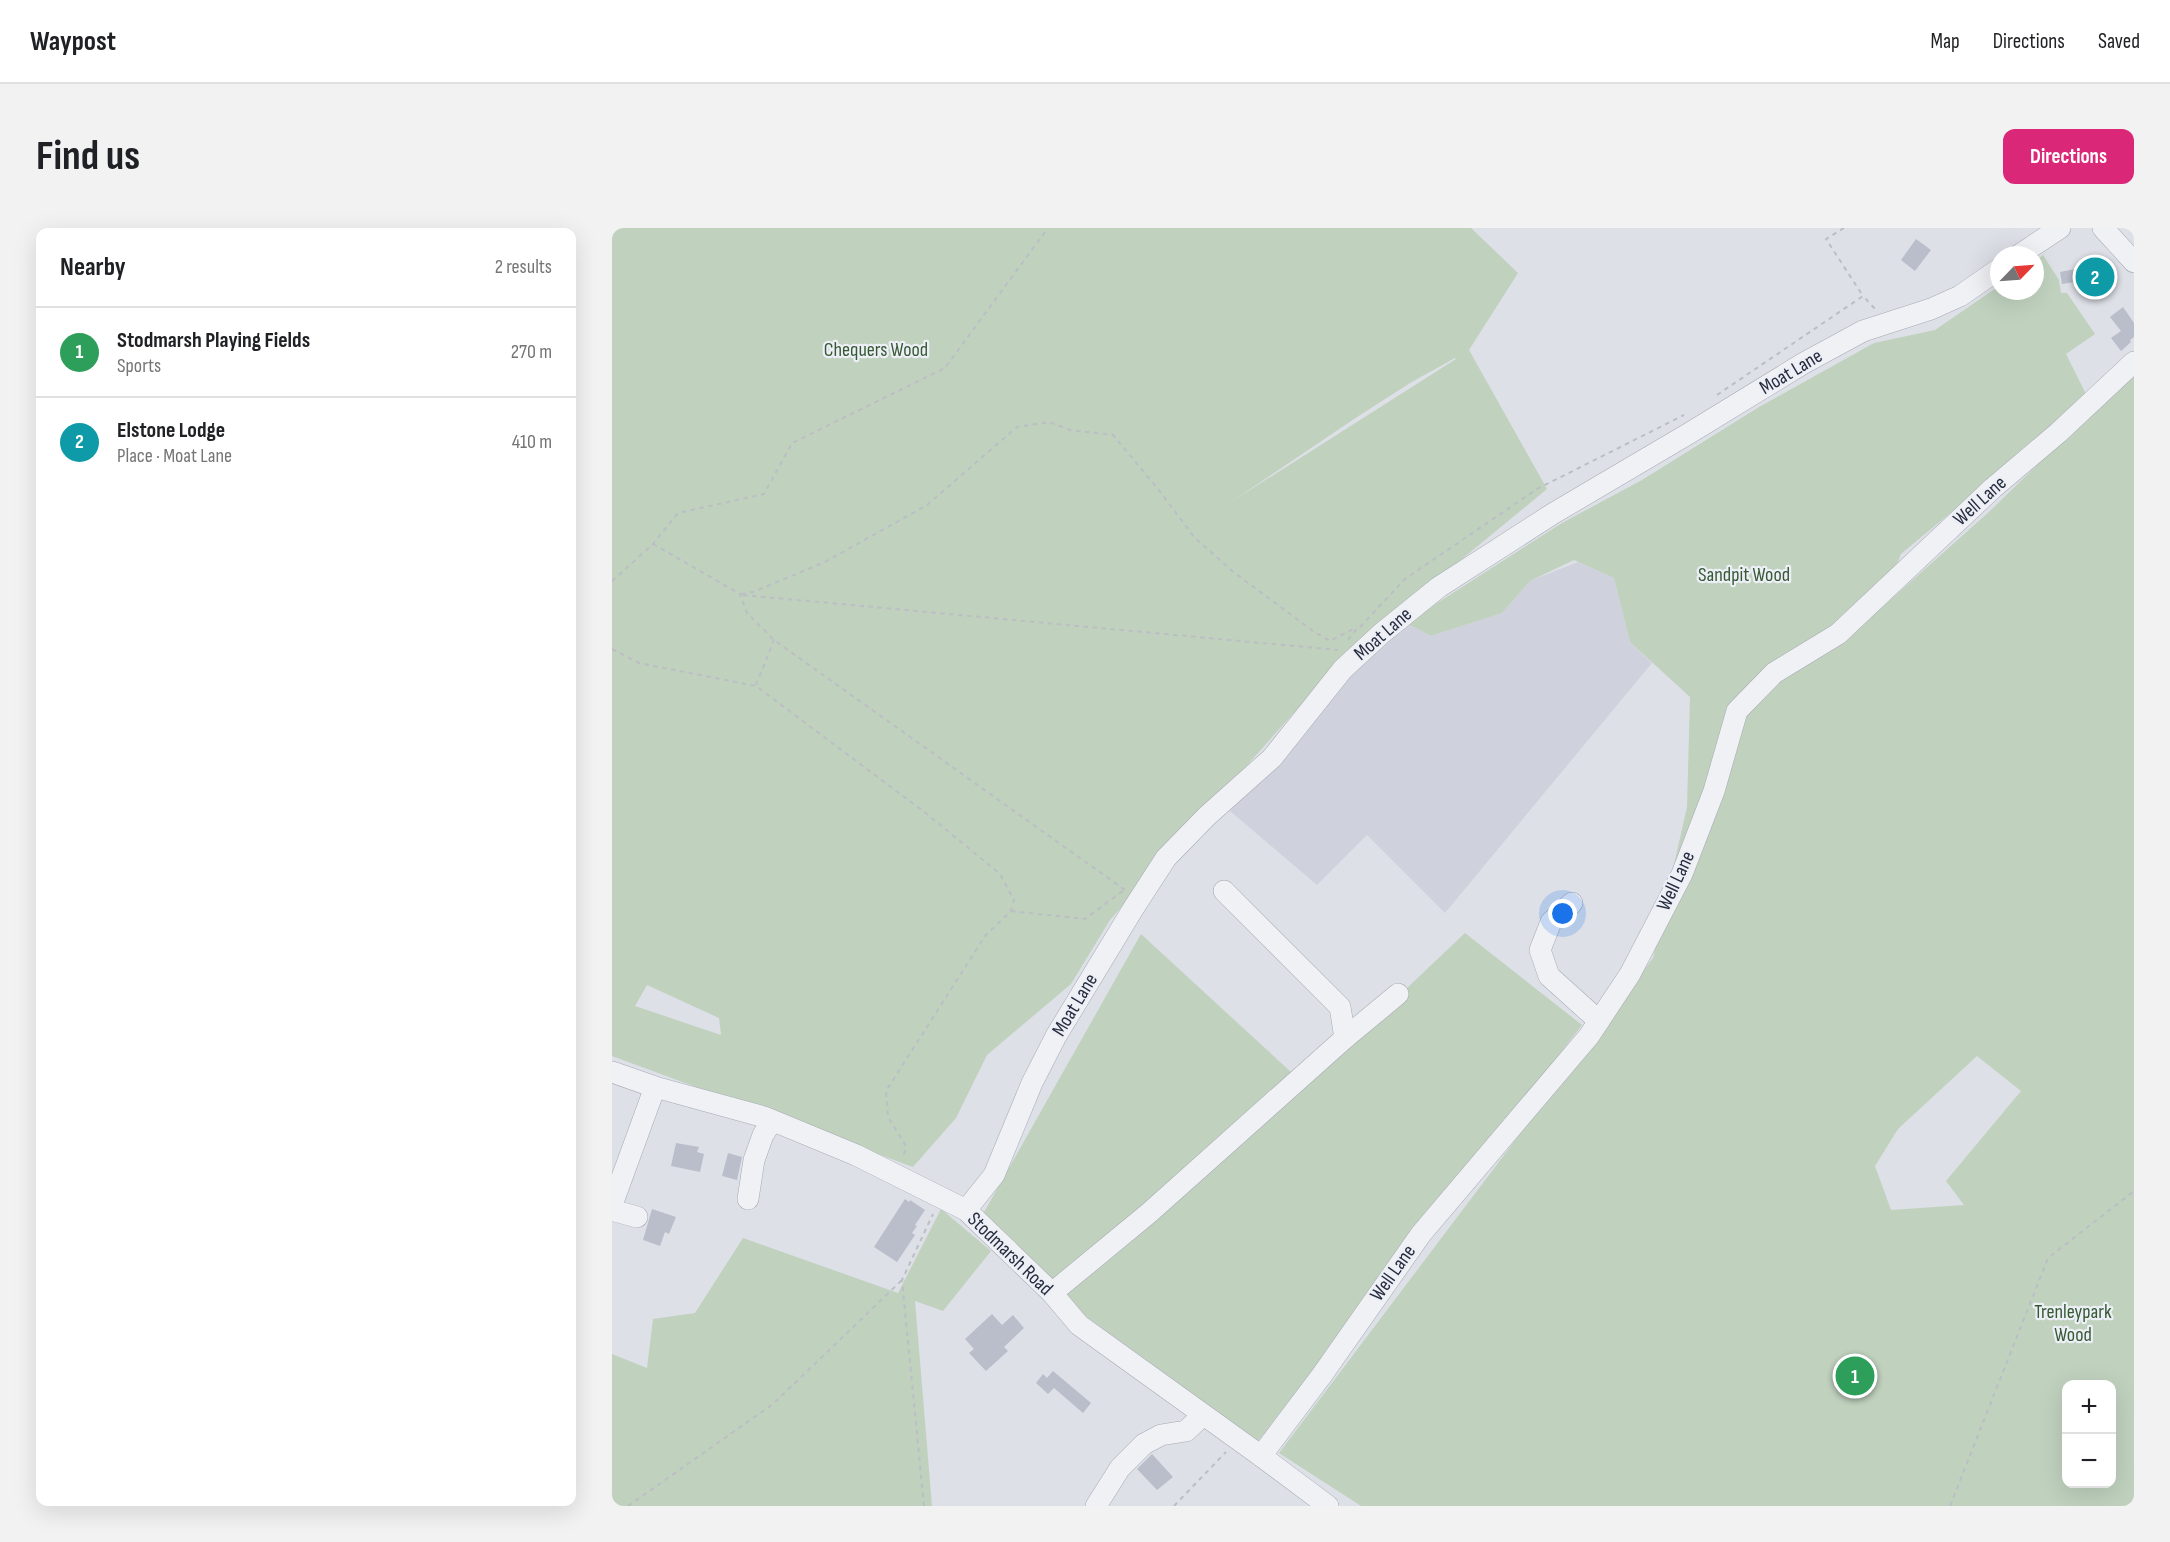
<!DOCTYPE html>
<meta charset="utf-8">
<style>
:root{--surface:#fff;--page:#f2f2f2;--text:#202124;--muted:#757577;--line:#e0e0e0;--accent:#db2777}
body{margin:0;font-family:"Sofia Sans Condensed",sans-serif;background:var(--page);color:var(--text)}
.controls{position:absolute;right:18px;bottom:18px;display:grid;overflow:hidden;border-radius:12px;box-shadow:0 6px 24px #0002}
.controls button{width:54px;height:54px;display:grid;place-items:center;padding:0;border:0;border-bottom:2px solid var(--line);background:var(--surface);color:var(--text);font:30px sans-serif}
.compass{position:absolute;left:1378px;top:18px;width:54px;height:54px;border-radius:50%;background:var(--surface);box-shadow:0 6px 24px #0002;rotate:65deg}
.you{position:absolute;left:951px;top:686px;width:21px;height:21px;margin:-15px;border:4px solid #fff;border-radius:50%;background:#1a73e8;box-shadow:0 0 0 9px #1a73e833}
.badge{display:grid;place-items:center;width:39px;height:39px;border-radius:50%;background:var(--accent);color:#fff;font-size:20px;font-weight:700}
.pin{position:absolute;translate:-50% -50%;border:3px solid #fff;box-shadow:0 2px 6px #0006}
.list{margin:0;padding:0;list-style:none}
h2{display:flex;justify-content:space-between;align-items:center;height:78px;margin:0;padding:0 24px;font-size:26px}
h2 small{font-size:20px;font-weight:400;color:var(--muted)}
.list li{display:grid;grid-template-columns:39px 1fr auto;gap:18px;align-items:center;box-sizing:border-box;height:90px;padding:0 24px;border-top:2px solid var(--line)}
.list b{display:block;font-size:22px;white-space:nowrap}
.list p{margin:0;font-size:20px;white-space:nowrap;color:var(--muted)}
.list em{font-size:20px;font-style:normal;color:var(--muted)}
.map{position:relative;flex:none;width:1522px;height:1278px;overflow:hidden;border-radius:12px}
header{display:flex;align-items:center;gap:36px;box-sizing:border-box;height:84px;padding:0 30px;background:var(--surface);border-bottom:2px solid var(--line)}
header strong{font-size:28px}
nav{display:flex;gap:33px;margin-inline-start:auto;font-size:21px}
.intro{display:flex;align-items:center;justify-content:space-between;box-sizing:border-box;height:144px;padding:0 36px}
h1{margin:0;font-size:42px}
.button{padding:15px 27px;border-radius:12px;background:var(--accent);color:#fff;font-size:21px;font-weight:700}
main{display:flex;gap:36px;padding:0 36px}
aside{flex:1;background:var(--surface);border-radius:12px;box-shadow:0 6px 24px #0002}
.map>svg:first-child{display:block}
.built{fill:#cfd2dc}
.green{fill:#c0d1be;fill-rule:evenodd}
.building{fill:#babeca}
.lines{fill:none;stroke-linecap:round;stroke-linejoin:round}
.minor-casing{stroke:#a6aab4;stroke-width:22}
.path{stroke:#bcbec5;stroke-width:2;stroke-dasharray:4.5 4.5;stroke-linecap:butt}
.minor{stroke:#f0f1f5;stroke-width:21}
.labels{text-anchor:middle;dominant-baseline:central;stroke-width:4.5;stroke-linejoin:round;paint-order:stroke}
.park-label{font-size:20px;fill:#365934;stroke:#eceff5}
.street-label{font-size:20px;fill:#272c3e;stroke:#eceff5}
</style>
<header>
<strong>Waypost</strong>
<nav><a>Map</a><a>Directions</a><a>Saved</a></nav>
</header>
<div class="intro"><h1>Find us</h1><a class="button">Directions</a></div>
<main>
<aside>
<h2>Nearby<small>2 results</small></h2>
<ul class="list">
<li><span class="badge" style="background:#2e9e5b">1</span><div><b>Stodmarsh Playing Fields</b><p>Sports</p></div><em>270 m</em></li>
<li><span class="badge" style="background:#0f9aa8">2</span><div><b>Elstone Lodge</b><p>Place · Moat Lane</p></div><em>410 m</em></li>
</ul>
</aside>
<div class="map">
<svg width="1522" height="1278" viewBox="0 0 1522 1278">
<rect width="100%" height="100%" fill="#dde0e7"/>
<path class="built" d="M966,334L1002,350L1018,414L1040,435L833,685L755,607L705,657L618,583L733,454L794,395L819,408L890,385L918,353Z"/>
<g class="green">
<path d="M0,0H859L906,45L857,122L935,261L732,428L498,692L459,756L375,827L344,890L301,939L0,828ZM843,130L844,131L622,272L742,191L798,155ZM35,757L107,790L109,807L23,778Z"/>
<path d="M1431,27L1447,52L1449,65H1455L1483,106L1454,126L1476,170L1289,326L1267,382L1378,283L1522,142V1278H749L667,1225L1041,730L1075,579L1078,469L1018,414L1002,350L962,332L918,353L890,385L819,408L794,395L950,295L1030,252L1147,179L1262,115L1323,102L1387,58V63H1423V33ZM1365,828L1409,863L1334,953L1352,977L1279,982L1263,938L1286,901ZM1454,1156H1500V1256H1454Z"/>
<path d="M853,705L970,797L646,1213L475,1089L371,986L529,706L693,857Z"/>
<path d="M329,981L379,1023L331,1083L303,1073L320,1278H0V1126L35,1140L41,1091L83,1085L131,1010L286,1065Z"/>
</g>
<g class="building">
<path d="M1304,11L1319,22L1303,43L1289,32Z"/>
<path d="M1495,33L1499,58L1489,59L1490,63L1472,65L1469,53L1450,56L1448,44L1484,37L1483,34Z"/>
<path d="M1511,79L1522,95V109L1518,112L1519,114L1509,123L1499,110L1509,103L1498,89Z"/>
<path d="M64,915L87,919L85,924L92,926L88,944L59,938Z"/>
<path d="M116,925L130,929L125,952L110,948Z"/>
<path d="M293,971L297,974L298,972L313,982L303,997L305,998L300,1005L303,1007L285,1034L262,1019Z"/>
<path d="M40,981L64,989L57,1006L53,1004L48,1018L31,1012Z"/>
<path d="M380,1086L390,1097L401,1087L412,1100L392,1119L396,1123L374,1143L357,1125L362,1121L353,1111Z"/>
<path d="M441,1143L479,1175L471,1185L442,1160L436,1166L424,1155L431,1146L435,1150Z"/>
<path d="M540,1226L561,1249L545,1262L525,1241Z"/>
</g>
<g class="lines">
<g class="minor-casing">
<g id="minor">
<path d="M1491,0L1522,34"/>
<path d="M1407,27L1448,0"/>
<path d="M960,675L939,694L928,722L937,748L987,793"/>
<path d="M733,810L786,766"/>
<path d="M0,844L43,859L152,889L244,927L354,982L440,1065L467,1097L649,1228L716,1278"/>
<path d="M136,971L142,932L151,907L160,893"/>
<path d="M354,982L382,947L420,855L444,808L521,681L554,630L595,588L660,530L731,441L770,405L827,359L942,285L1076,206L1192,135L1251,103L1319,81L1348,68L1387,41"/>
<path d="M25,989L3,983L1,974L43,859"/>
<path d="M440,1065L537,985L733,810L728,779L612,663"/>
<path d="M649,1228L710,1147L809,1006L977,808L1018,746L1070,646L1102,563L1125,483L1162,445L1226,406L1381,260L1446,205L1522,134"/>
<path d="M484,1278L508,1240L532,1216L549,1207L574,1203L591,1187"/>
</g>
</g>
<g class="path">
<path d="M1232,0L1214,11L1251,68"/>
<path d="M1105,167L1251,68L1264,82"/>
<path d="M41,316L128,366L135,385L162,412L513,662"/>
<path d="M0,353L41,316L66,285L152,266L180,215L333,140L436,0"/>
<path d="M129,366L141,364L213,334L315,277L405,199L437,194L458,202L501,207L546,261L582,309L620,343L701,403L718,413L745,399"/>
<path d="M131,367L726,422"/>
<path d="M748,399L793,351L925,261L1072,187"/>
<path d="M736,412L747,398"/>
<path d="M0,421L27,435L144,458L315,586L388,646L402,672L399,683L373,708L274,863L276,889L294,918L291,930"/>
<path d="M144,457L162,412"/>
<path d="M399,683L473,691L512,662"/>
<path d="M16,1278L161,1176L290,1052"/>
<path d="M312,1278L290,1052L321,986"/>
<path d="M562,1278L614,1224"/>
<path d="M1338,1278L1436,1030L1522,963"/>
</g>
<use href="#minor" class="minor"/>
</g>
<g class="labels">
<g class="park-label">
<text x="264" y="122">Chequers Wood</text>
<text x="1132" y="347">Sandpit Wood</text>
<text x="1461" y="1084">Trenleypark<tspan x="1461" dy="23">Wood</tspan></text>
</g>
<g class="street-label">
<text transform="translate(1179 144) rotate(-31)">Moat Lane</text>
<text transform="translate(1368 273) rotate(-42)">Well Lane</text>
<text transform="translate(771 406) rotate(-41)">Moat Lane</text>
<text transform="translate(1064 653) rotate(-65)">Well Lane</text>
<text transform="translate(463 777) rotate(-59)">Moat Lane</text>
<text transform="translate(398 1026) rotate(44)">Stodmarsh Road</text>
<text transform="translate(781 1045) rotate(-55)">Well Lane</text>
</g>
</g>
</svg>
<div class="controls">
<button>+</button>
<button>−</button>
</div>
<svg class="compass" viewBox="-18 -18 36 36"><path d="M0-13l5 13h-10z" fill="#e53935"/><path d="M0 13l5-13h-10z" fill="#757577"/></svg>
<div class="you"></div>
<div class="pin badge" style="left:1243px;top:1148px;background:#2e9e5b">1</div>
<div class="pin badge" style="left:1483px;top:49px;background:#0f9aa8">2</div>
</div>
</main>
